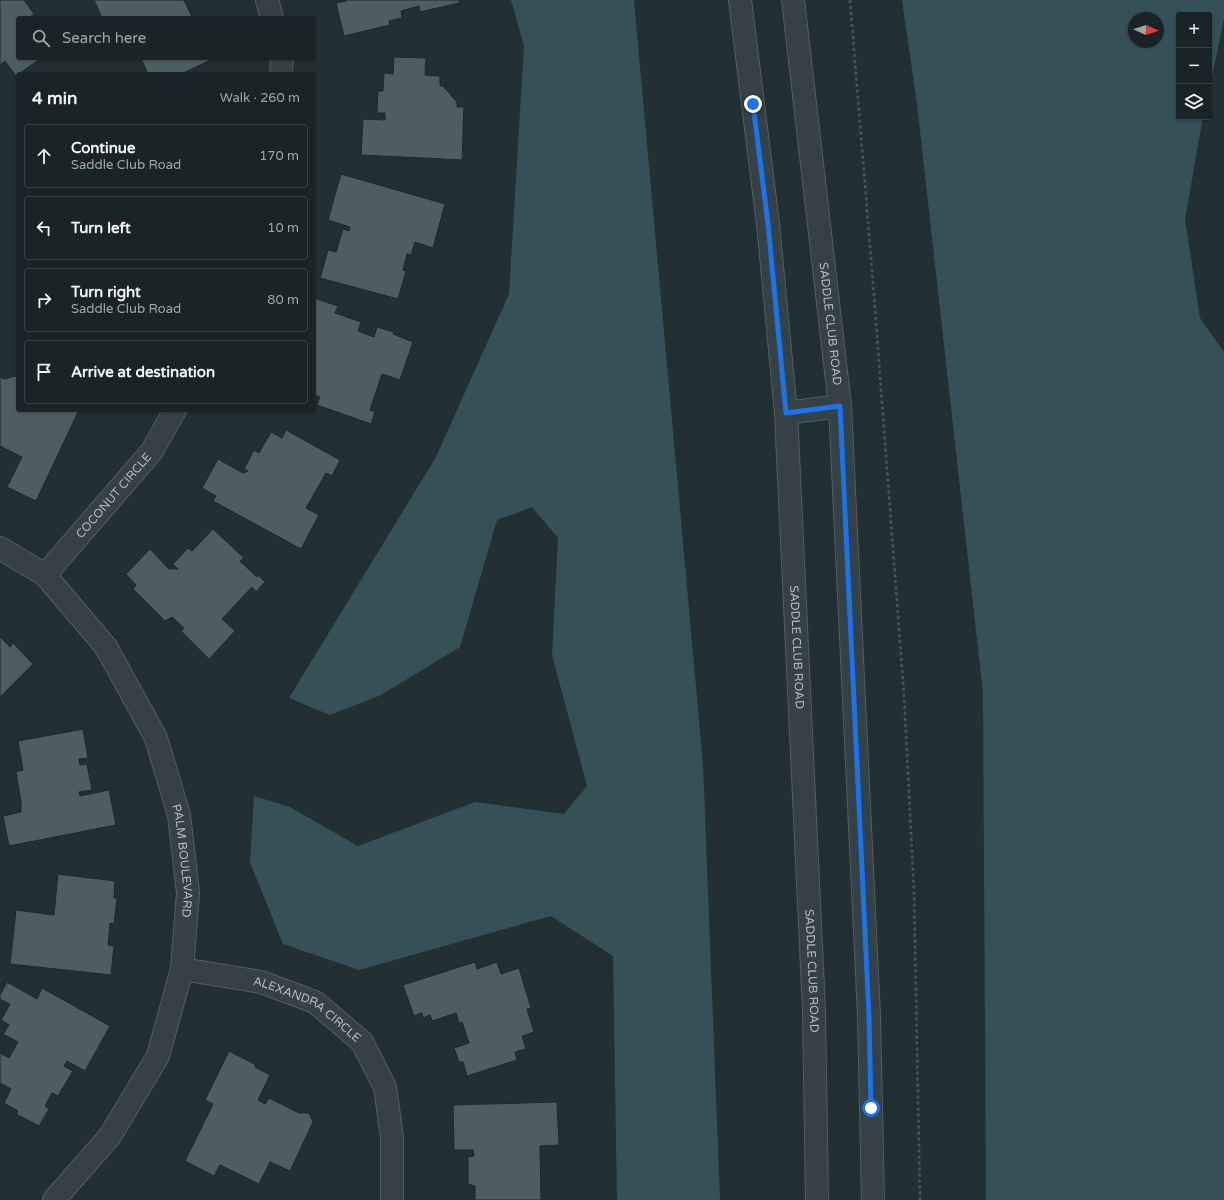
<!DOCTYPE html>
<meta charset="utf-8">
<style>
:root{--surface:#1a2427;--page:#232c2f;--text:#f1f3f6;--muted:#9fa4a7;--line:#384144}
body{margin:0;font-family:"Varela Round",sans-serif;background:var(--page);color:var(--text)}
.controls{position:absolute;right:12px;top:12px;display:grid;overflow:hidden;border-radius:4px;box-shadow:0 1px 3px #0004}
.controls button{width:36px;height:36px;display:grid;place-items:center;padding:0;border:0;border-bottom:1px solid var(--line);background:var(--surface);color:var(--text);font:20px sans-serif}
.compass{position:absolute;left:1128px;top:12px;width:36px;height:36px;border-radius:50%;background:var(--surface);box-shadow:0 1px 3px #0004;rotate:93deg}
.stop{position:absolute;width:12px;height:12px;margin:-9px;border:3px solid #1a73e8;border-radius:50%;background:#fff}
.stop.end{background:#1a73e8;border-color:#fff;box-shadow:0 1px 4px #0008}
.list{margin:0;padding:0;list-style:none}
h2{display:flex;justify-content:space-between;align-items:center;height:52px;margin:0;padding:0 16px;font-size:17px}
h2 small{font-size:13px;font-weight:400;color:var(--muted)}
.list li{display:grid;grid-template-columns:26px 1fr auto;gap:12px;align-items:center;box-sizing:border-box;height:64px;margin:0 8px 8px;padding:0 8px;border:1px solid var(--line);border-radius:4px}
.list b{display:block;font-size:15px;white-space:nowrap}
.list p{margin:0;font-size:13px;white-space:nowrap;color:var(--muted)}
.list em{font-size:13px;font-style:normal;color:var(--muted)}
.icon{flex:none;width:22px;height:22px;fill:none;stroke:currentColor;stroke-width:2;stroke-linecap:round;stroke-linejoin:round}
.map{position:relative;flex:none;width:1224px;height:1200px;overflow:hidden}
.search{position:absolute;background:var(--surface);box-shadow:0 1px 3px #0004;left:16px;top:16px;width:300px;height:44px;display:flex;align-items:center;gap:10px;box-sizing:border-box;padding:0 14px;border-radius:4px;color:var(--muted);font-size:15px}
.panel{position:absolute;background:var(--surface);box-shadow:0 1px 3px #0004;left:16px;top:72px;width:300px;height:340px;border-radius:4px}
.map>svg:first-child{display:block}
.water{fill:#355157;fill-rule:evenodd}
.building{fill:#4d5e62;stroke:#1c282b}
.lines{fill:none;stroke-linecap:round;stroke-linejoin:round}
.minor-casing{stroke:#525f62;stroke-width:24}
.tertiary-casing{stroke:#525f62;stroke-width:24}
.path{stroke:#485854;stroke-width:2.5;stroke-dasharray:3 3;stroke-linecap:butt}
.minor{stroke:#354144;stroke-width:22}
.tertiary{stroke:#354144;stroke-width:22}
.route{stroke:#1a73e8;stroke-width:5}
.labels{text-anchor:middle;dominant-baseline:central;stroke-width:3;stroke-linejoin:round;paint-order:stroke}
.street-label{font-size:12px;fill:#afbdc1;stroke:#1a2629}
</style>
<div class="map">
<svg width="1224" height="1200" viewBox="0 0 1224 1200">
<rect width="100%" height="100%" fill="#223034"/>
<g class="water">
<path d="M511,0H634L703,764L720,1200H617L613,956L551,916L359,970L283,944L250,862L254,796L290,807L358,846L475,802L564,814L587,786L552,655L558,538L532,507L497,520L460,647L381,695L330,715L289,698L436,457L509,294L524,46Z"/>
<path d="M902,0H1224V19L1209,91V15H1179V117H1203L1185,219L1200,318L1224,352V1200H986L983,693L917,104ZM1134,18H1158V42H1134Z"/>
</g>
<g class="building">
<path d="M0,0H24L34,14L29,18H18V58H41L16,76L5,61L0,65Z"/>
<path d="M94,0H184L192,17L195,18H102Z"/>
<path d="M346,0H459V3L420,12L419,6L401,11L402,18L389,21L390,25L344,36L336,3L346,1Z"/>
<path d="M394,57L426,58L425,75L440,76V86H443L457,102V107H464L462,160L361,155L363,119L385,120V113H377L378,91H383L384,73L393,74Z"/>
<path d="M141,58H213V59L181,74H148Z"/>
<path d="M341,174L445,204L433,248L415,242L411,255L407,254L403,270L406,271L398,299L320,278L328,250L336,252L343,229L349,231L350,227L328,220Z"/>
<path d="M314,298L338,306L335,313L361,322L358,331L374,337L377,327L394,332L393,334L413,342L400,380L382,374L370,410L375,412L371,424L317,405L320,397L314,395L315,351L314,350Z"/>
<path d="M16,376H18V410H79L36,501L7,487L22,457L0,446V377L4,379Z"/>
<path d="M286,430L340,460L332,476L326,473L306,508L319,515L301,549L213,501L216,496L202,488L218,459L243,473L248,471L244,469L254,450L259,453L271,432L282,438Z"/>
<path d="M213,529L244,558L240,561L257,577L258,575L265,582L256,592L252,587L222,619L235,631L209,659L181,631L184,628L172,617L165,621L133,589L136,585L126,574L150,549L169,569H178L173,564L188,548L192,551Z"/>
<path d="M0,637L10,647L13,643L33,664L0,697Z"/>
<path d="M83,729L88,758L79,759L80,765L87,764L92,790L79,792L80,796L109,790L116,825L9,846L3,816L21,812V803L16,772L23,770L18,741Z"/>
<path d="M58,874L115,881L114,898H117L114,924L110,923L108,945L114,946L111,975L10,964L16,910L54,915Z"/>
<path d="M475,962L477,969L497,962L501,974L519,968L531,1008L527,1009L534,1032L522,1036L526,1049L515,1052L517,1060L467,1076L463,1062H459L454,1048L469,1043L462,1022L459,1023L456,1013L432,1021L430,1015L423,1018L422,1013L414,1016L403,985Z"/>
<path d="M7,982L37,999L42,988L110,1026L85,1071L67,1061L64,1066L73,1071L58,1096L52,1093L45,1106L49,1109L39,1126L16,1114L18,1111L4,1103L11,1089L0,1083V1053L9,1058L18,1042L3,1034L9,1025L1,1020L10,1004L0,999V995Z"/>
<path d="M229,1051L256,1065L255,1067L270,1075L258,1100L265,1104L269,1098L299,1113H309L313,1122L290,1171L270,1162L259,1184L220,1165L214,1176L185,1161L213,1104L205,1100Z"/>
<path d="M557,1102L559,1145L540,1146L541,1200H475V1186L468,1184V1157L474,1156L473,1150H454L453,1105Z"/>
</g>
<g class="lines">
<g class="minor-casing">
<g id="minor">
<path d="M267,0L272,18"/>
<path d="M281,74L282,58"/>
<path id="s1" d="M0,548L45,575L106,647L156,738L179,815L188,893L182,969L158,1056L110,1136L54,1200"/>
<path id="s2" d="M45,575L152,451L175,410"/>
<path id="s3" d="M182,969L261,982L315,1002L362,1042L385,1087L392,1138V1200"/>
</g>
</g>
<g class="tertiary-casing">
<g id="tertiary">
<path id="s4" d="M740,0L768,224L786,413L814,1010L817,1200"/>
<path id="s5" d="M793,0L840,406L869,1016L873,1200"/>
<path d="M786,413L840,406"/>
</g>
</g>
<path class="path" d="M850,0L874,296L904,695L914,892L920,1200"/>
<use href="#minor" class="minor"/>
<use href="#tertiary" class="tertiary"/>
</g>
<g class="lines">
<path class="route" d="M753,104L768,224L786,413L840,406L869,1016L871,1108"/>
</g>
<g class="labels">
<g class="street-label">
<text stroke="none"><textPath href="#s5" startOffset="326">SADDLE CLUB ROAD</textPath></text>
<text stroke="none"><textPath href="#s2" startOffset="105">COCONUT CIRCLE</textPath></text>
<text stroke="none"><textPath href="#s4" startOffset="650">SADDLE CLUB ROAD</textPath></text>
<text stroke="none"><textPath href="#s1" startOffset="377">PALM BOULEVARD</textPath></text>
<text stroke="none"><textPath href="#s4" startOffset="974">SADDLE CLUB ROAD</textPath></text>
<text stroke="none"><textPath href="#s3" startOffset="134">ALEXANDRA CIRCLE</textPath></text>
</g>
</g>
</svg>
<div class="controls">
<button>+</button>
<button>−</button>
<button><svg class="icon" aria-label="layers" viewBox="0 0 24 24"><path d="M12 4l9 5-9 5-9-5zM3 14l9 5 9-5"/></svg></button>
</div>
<svg class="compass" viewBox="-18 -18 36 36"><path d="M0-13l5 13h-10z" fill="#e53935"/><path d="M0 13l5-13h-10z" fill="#9fa4a7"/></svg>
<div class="stop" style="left:871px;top:1108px"></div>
<div class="stop end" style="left:753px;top:104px"></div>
<div class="search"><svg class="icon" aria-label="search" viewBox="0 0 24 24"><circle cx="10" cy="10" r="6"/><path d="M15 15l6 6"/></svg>Search here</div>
<section class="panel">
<h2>4 min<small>Walk · 260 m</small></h2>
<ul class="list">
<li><svg class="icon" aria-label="ahead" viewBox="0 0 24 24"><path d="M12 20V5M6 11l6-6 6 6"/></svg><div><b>Continue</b><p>Saddle Club Road</p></div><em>170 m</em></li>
<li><svg class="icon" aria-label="left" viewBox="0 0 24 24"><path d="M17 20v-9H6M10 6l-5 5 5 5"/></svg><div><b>Turn left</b></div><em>10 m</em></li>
<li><svg class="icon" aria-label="right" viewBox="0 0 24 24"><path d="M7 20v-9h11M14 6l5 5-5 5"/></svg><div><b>Turn right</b><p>Saddle Club Road</p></div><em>80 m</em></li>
<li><svg class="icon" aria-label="arrive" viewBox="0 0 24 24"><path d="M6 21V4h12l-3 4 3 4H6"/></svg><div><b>Arrive at destination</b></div></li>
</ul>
</section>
</div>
